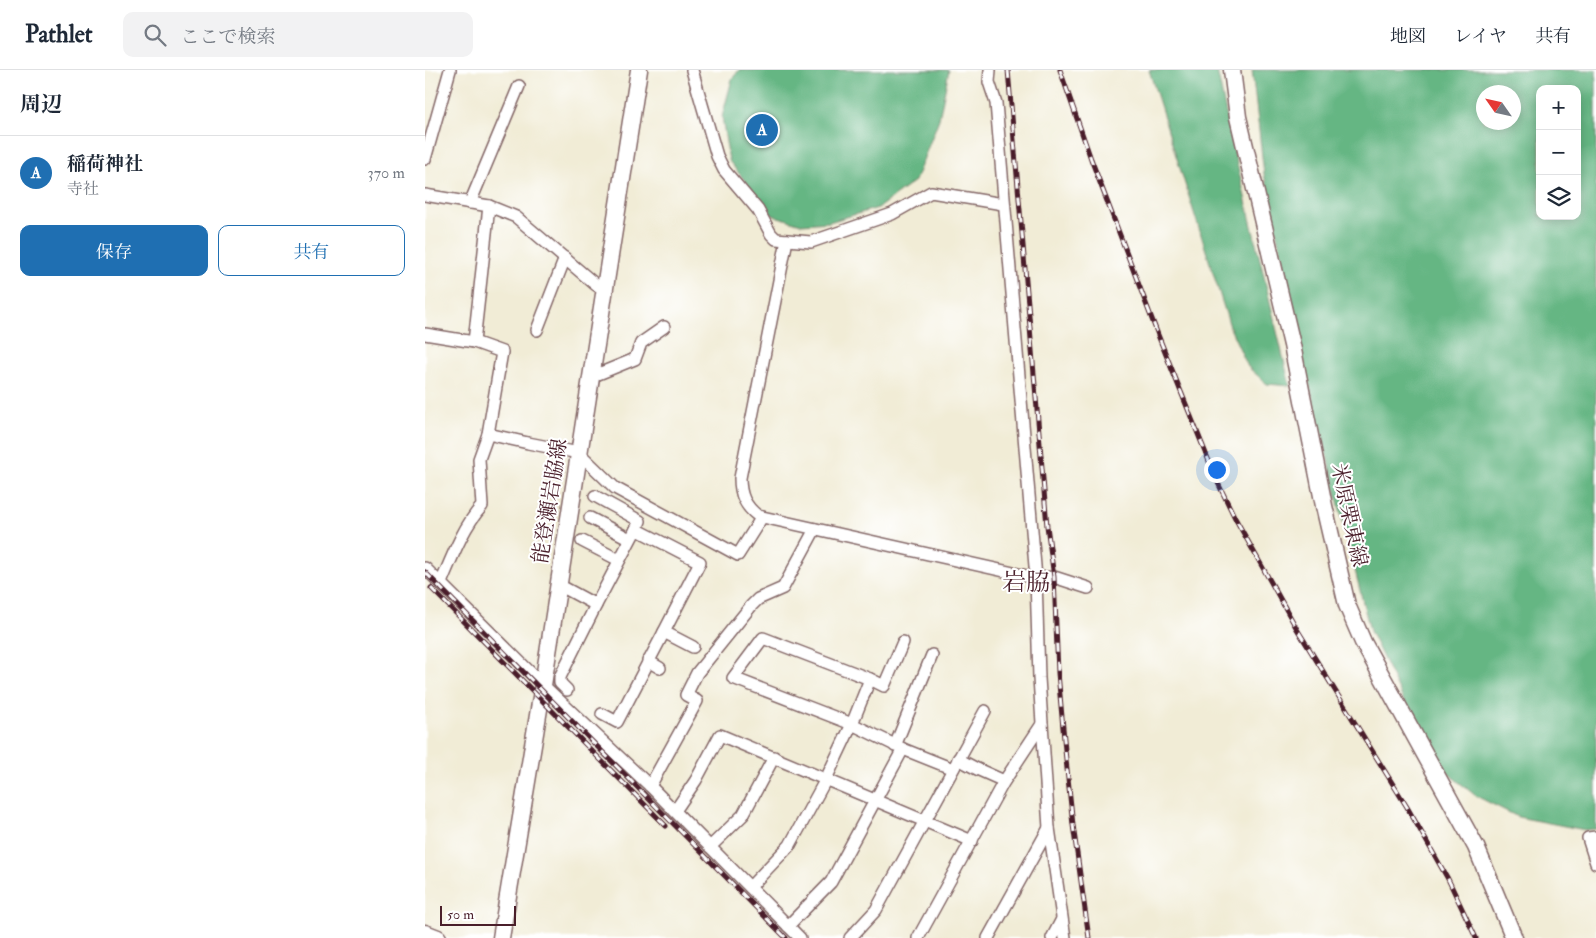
<!DOCTYPE html>
<html lang="ja">
<meta charset="utf-8">
<style>
:root{--surface:#fff;--page:#f2f2f3;--text:#1f2937;--muted:#747a83;--line:#e0e1e3;--accent:#1f6fb2}
body{margin:0;font-family:"IM FELL Double Pica","Noto Serif JP",serif;background:var(--page);color:var(--text)}
.controls{position:absolute;right:15px;top:15px;display:grid;overflow:hidden;border-radius:10px;box-shadow:0 2px 12px #0003}
.controls button{width:45px;height:45px;display:grid;place-items:center;padding:0;border:0;border-bottom:1px solid var(--line);background:var(--surface);color:var(--text);font:25px sans-serif}
.compass{position:absolute;left:1051px;top:15px;width:45px;height:45px;border-radius:50%;background:var(--surface);box-shadow:0 2px 12px #0003;rotate:304deg}
.scale{position:absolute;left:15px;bottom:12px;width:76px;box-sizing:border-box;padding-left:5px;border:2px solid #4a1f2b;border-top:0;font-size:14px;line-height:18px;white-space:nowrap;color:#4a1f2b;-webkit-text-stroke:4px #fff;paint-order:stroke}
.you{position:absolute;left:791px;top:399px;width:18px;height:18px;margin:-12px;border:4px solid #fff;border-radius:50%;background:#1a73e8;box-shadow:0 0 0 8px #1a73e833}
.badge{display:grid;place-items:center;width:32px;height:32px;border-radius:50%;background:var(--accent);color:#fff;font-size:16px;font-weight:700}
.pin{position:absolute;translate:-50% -50%;border:2px solid #fff;box-shadow:0 1px 5px #0006}
.list{margin:0;padding:0;list-style:none}
h2{display:flex;justify-content:space-between;align-items:center;height:65px;margin:0;padding:0 20px;font-size:21px}
h2 small{font-size:16px;font-weight:400;color:var(--muted)}
.list li{display:grid;grid-template-columns:32px 1fr auto;gap:15px;align-items:center;box-sizing:border-box;height:75px;padding:0 20px;border-top:1px solid var(--line)}
.list b{display:block;font-size:19px;white-space:nowrap}
.list p{margin:0;font-size:16px;white-space:nowrap;color:var(--muted)}
.list em{font-size:16px;font-style:normal;color:var(--muted)}
.actions{display:flex;gap:10px;padding:15px 20px}
.actions a{flex:1;padding:11px 0;border:1px solid var(--accent);border-radius:10px;text-align:center;font-size:18px;color:var(--accent)}
.actions .main{background:var(--accent);color:#fff}
.icon{flex:none;width:28px;height:28px;fill:none;stroke:currentColor;stroke-width:2;stroke-linecap:round;stroke-linejoin:round}
.map{position:relative;flex:none;width:1171px;height:868px;overflow:hidden}
header{display:flex;align-items:center;gap:30px;box-sizing:border-box;height:70px;padding:0 25px;background:var(--surface);border-bottom:1px solid var(--line)}
header strong{font-size:24px}
nav{display:flex;gap:28px;margin-inline-start:auto;font-size:18px}
.search{width:350px;height:45px;background:var(--page);display:flex;align-items:center;gap:12px;box-sizing:border-box;padding:0 18px;border-radius:10px;color:var(--muted);font-size:19px}
main{display:flex}
aside{flex:1;background:var(--surface)}
.map>svg:first-child{display:block}
.forest{fill:#65b683;stroke:#586a57;fill-rule:evenodd}
.lines{fill:none;stroke-linecap:round;stroke-linejoin:round}
.minor-casing{stroke:#846767;stroke-width:14}
.secondary-casing{stroke:#846767;stroke-width:19}
.minor{stroke:#fff;stroke-width:11}
.secondary{stroke:#fff;stroke-width:16}
.rail-casing{stroke:#4a1f2b;stroke-width:5}
.rail{stroke:#fff;stroke-width:3;stroke-dasharray:9;stroke-linecap:butt}
.labels{text-anchor:middle;dominant-baseline:central;stroke-width:4;stroke-linejoin:round;paint-order:stroke}
.street-label{font-size:21px;fill:#4a1f2b;stroke:#fff}
.quarter-label{font-size:24px;fill:#4a1f2b;stroke:#fff}
</style>
<header>
<strong>Pathlet</strong>
<div class="search"><svg class="icon" aria-label="search" viewBox="0 0 24 24"><circle cx="10" cy="10" r="6"/><path d="M15 15l6 6"/></svg>ここで検索</div>
<nav><a>地図</a><a>レイヤ</a><a>共有</a></nav>
</header>
<main>
<aside>
<h2>周辺<small></small></h2>
<ul class="list">
<li><span class="badge">A</span><div><b>稲荷神社</b><p>寺社</p></div><em>370 m</em></li>
</ul>
<div class="actions"><a class="main">保存</a><a>共有</a></div>
</aside>
<div class="map">
<svg width="1171" height="868" viewBox="0 0 1171 868">
<rect width="100%" height="100%" fill="#fff"/>
<filter id="ink" filterUnits="userSpaceOnUse"><feTurbulence type="fractalNoise" baseFrequency=".02" numOctaves="2"/><feDisplacementMap in="SourceGraphic" scale="10" xChannelSelector="R" yChannelSelector="G"/><feConvolveMatrix kernelMatrix="1 2 1 2 8 2 1 2 1" color-interpolation-filters="sRGB"/></filter>
<filter id="wash" filterUnits="userSpaceOnUse"><feTurbulence type="fractalNoise" baseFrequency=".0096" numOctaves="4" result="noise"/><feDisplacementMap in="SourceGraphic" scale="20" xChannelSelector="R" yChannelSelector="G"/><feGaussianBlur stdDeviation="1.12" result="paint"/><feColorMatrix in="noise" values="0 0 0 0 0 0 0 0 0 0 0 0 0 0 0 0 0 1.4 0 .05"/><feComposite in="paint" operator="in"/></filter>
<g filter="url(#wash)">
<rect width="100%" height="100%" fill="#f1ecd6"/>
<g class="forest">
<path d="M314,0H524L514,49L490,111L453,138L404,152L376,154L347,145L304,91L297,47L307,9Z"/>
<path d="M724,0H792L807,72L865,316L842,314L823,297L806,260Z"/>
<path d="M827,0H1171V759L1160,760L1093,747L1051,726L1014,696L990,654L945,561L882,306L839,104ZM1115,19H1152V146H1115ZM1058,22H1088V52H1058Z"/>
</g>
</g>
<g filter="url(#ink)">
<g class="lines">
<g class="minor-casing">
<g id="minor">
<path d="M267,0L292,86L299,100L333,140L346,164L351,169L386,172L467,144L506,122L578,134"/>
<path d="M565,0L564,12L571,33L611,508L614,608L624,758L640,868"/>
<path d="M0,89L25,0"/>
<path d="M0,125L64,136L91,147L171,215L180,219"/>
<path d="M45,133L94,16"/>
<path d="M362,170L315,408C315,425 320,436 333,446L611,508L629,507L663,518"/>
<path d="M112,260L140,188"/>
<path d="M0,264L49,272"/>
<path d="M166,307L210,289L216,273L239,257"/>
<path d="M63,364L77,282L49,272L64,136"/>
<path d="M170,426L215,451L211,459"/>
<path d="M165,448L205,469"/>
<path d="M157,471L194,490"/>
<path d="M0,498L118,615L225,716L375,868"/>
<path d="M16,513C27,487 38,457 57,436L54,389L63,364L103,373L154,383L190,418L313,485L337,447"/>
<path d="M134,515L171,535L135,607V613L142,620"/>
<path d="M171,535L211,459L275,492L239,562L268,577"/>
<path d="M223,591L235,598"/>
<path d="M445,609L459,616L478,572"/>
<path d="M177,644L192,652L239,562"/>
<path d="M470,676L507,585"/>
<path d="M533,689L552,699L579,711"/>
<path d="M225,716L272,631L261,625L272,603L326,536L333,529L358,518L390,459"/>
<path d="M250,741L271,710L295,665L547,771"/>
<path d="M1171,767L1163,768L1171,793"/>
<path d="M285,777L318,745L349,687"/>
<path d="M325,817L365,775L401,709L427,654L445,609L338,568L308,608L427,654L478,679L528,699"/>
<path d="M363,856L406,812L478,679"/>
<path d="M425,868L451,840L560,641"/>
<path d="M493,868L578,713L617,654"/>
<path d="M563,868L624,758"/>
<path d="M627,868L636,851"/>
</g>
</g>
<g class="secondary-casing">
<g id="secondary">
<path d="M807,0L813,47L867,275L899,436L922,535L938,572L1051,777L1089,868"/>
<path d="M0,863L13,868"/>
<path d="M76,868L118,615L214,0"/>
</g>
</g>
<use href="#minor" class="minor"/>
<use href="#secondary" class="secondary"/>
<g class="rail-casing">
<g id="rail">
<path d="M583,0L622,456L629,507L633,603L640,680L648,755L664,868"/>
<path d="M635,0L666,89L733,265L792,411L810,448L872,559L982,737L1023,809L1051,868"/>
<path d="M0,502L361,868"/>
<path d="M6,518L241,756"/>
</g>
</g>
<use href="#rail" class="rail"/>
</g>
</g>
<g class="labels">
<g class="street-label">
<text transform="translate(125 431) rotate(-81)">能登瀬岩脇線</text>
<text transform="translate(924 445) rotate(78)">米原栗東線</text>
</g>
<g class="quarter-label">
<text x="601" y="512">岩脇</text>
</g>
</g>
</svg>
<div class="controls">
<button>+</button>
<button>−</button>
<button><svg class="icon" aria-label="layers" viewBox="0 0 24 24"><path d="M12 4l9 5-9 5-9-5zM3 14l9 5 9-5"/></svg></button>
</div>
<svg class="compass" viewBox="-18 -18 36 36"><path d="M0-13l5 13h-10z" fill="#e53935"/><path d="M0 13l5-13h-10z" fill="#747a83"/></svg>
<div class="scale">50 m</div>
<div class="you"></div>
<div class="pin badge" style="left:337px;top:60px">A</div>
</div>
</main>
